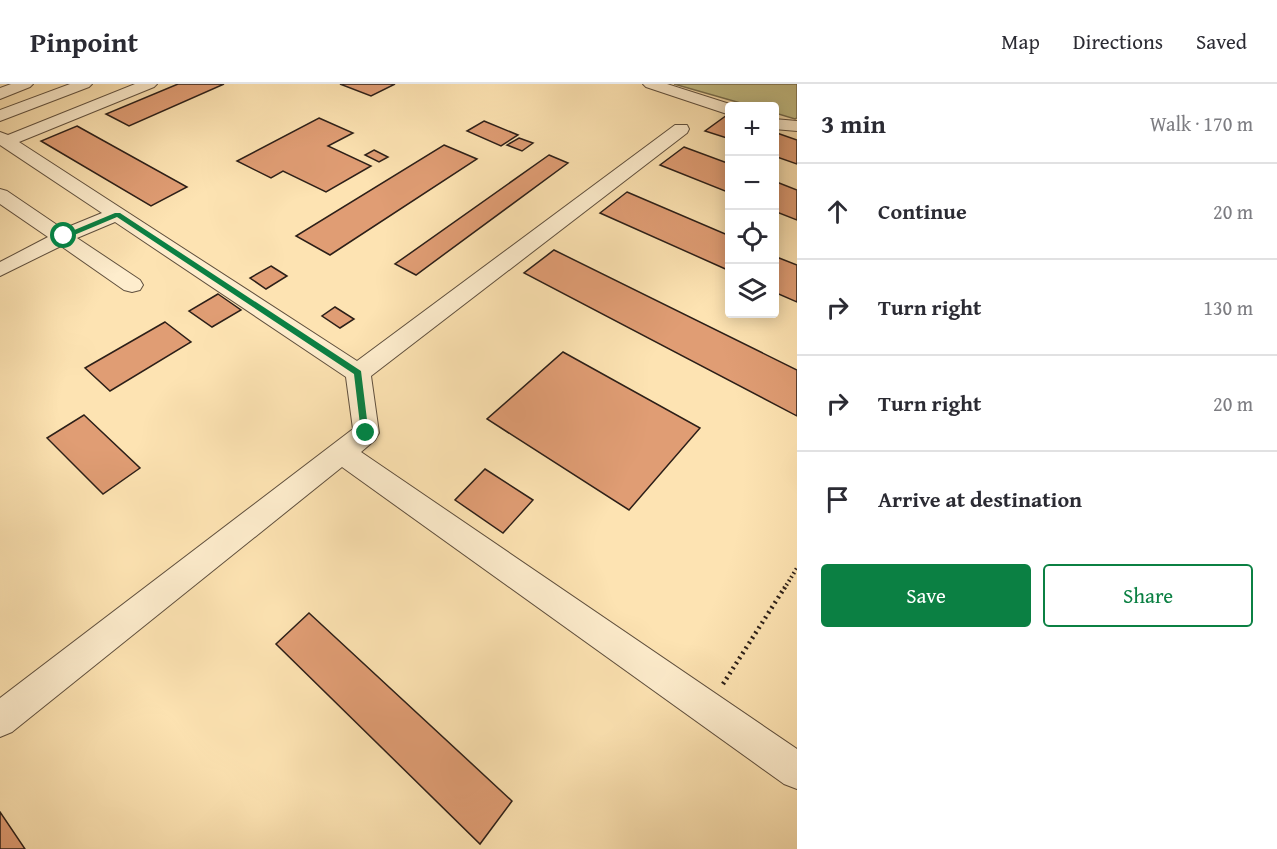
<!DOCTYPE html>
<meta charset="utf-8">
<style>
:root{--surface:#fff;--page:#f7f7f7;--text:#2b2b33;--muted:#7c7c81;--line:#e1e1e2;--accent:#0b8043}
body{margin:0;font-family:"Gentium Book Plus",serif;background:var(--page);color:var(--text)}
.controls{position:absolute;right:18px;top:18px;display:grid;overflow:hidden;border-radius:6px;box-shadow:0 3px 15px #0003}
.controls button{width:54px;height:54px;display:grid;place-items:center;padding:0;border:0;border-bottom:2px solid var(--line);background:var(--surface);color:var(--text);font:30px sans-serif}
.stop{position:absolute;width:18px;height:18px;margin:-14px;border:4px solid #0b8043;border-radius:50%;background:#fff}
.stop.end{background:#0b8043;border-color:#fff;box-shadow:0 2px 6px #0008}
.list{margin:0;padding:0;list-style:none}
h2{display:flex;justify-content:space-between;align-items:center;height:78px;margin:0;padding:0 24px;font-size:26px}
h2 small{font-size:20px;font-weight:400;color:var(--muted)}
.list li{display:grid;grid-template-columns:39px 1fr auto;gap:18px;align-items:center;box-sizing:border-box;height:96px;padding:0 24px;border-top:2px solid var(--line)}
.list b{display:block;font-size:22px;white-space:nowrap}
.list em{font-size:20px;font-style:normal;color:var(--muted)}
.actions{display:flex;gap:12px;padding:18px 24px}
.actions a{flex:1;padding:14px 0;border:2px solid var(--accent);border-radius:6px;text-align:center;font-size:21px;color:var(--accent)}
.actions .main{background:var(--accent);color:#fff}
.icon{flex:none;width:33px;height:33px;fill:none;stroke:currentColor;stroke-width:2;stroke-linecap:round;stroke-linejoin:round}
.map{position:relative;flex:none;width:797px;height:765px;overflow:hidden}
header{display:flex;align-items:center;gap:36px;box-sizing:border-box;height:84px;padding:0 30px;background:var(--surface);border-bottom:2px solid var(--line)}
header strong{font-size:28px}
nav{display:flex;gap:33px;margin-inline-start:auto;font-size:21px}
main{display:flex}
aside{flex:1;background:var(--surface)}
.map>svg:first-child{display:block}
.green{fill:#c6c188;stroke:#797050;stroke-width:1.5}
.building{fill:#e09d74;stroke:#2c1f18;stroke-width:1.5}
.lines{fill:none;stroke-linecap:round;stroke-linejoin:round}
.minor-casing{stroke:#60503e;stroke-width:2}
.path-far1{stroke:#2c1f18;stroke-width:4;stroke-dasharray:1.5 3;stroke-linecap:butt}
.path{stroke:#2c1f18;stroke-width:4.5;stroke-dasharray:2 4;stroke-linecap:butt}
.minor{fill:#feedcd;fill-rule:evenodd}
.route{fill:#0b8043}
</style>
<header>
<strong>Pinpoint</strong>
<nav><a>Map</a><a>Directions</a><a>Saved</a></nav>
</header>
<main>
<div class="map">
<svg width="797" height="765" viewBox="0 0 797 765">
<rect width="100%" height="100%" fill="#fde3b2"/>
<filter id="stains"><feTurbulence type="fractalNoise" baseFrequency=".00333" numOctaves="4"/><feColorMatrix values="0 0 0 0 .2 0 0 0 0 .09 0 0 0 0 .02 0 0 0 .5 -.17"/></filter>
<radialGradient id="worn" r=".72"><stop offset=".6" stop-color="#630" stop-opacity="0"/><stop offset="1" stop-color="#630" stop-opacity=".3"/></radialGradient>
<path class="green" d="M674,0H797V34L795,35L775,29L774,22H751Z"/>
<g class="building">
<path d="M178,0H224L129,42L106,30Z"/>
<path d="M340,0H395L371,12Z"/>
<path d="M727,31L730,32V55L705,47Z"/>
<path d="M319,34L353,49L328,62L371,82L326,108L283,87L271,94L237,77Z"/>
<path d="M484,37L518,51L501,62L467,47Z"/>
<path d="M77,42L187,103L151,122L41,57Z"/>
<path d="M774,48L797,56V80L774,72Z"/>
<path d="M519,54L533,59L522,67L507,61Z"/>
<path d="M444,61L477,75L330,171L296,152Z"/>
<path d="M684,63L730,80V109L660,81Z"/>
<path d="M374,66L388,73L379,78L365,71Z"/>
<path d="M549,71L568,79L416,191L395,180Z"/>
<path d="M774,97L797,106V136L774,127Z"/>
<path d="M627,108L730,152V187L600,129Z"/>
<path d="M554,166L797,286V332L524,189Z"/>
<path d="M774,172L797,181V218L774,208Z"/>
<path d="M271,182L287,192L266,205L250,194Z"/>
<path d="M218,210L241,226L212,243L189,227Z"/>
<path d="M335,223L354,235L340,244L322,232Z"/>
<path d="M165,238L191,258L110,307L85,284Z"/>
<path d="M563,268L700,344L629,426L487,335Z"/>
<path d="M84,331L140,384L103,410L47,354Z"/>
<path d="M485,385L533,416L503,449L455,416Z"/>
<path d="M309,529L512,717L480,760L276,560Z"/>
<path d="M0,728L25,765H0Z"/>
</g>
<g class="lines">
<g class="minor-casing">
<g id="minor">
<path d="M11,0H33L30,3L0,15V4Z"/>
<path d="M70,0H92L89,3L0,37V26Z"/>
<path d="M135,0H157L154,3L19,58L357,277L675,41H687L689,45L687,49L371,292L379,349L375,356L361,368L797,665V705L784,700L342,383L12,648L0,653V614L353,345L346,293L115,138L77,154L140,196L143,201L140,206L132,208L124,206L61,162L0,192V178L48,153L0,120V105L7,107L63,145L102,129L0,61V48L8,51Z"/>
<path d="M643,0H667L736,22H730V31L646,3Z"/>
<path d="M774,35L797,37V47L774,45Z"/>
</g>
</g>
<path class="path-far1" d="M784,505L797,484"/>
<path class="path" d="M723,600L785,503"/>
<use href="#minor" class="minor"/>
</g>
<path class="route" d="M115,129H120L361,287L369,352L366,353L361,349L354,290L117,133L67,154L60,152Z"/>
<rect width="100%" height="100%" filter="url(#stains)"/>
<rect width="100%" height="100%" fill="url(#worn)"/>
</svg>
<div class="controls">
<button>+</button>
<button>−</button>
<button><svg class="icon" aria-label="locate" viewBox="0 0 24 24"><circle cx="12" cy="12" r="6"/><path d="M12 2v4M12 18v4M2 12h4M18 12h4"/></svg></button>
<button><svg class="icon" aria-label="layers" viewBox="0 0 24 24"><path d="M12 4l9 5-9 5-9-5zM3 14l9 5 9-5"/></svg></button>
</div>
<div class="stop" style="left:64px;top:152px"></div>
<div class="stop end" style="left:366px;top:349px"></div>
</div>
<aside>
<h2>3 min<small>Walk · 170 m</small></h2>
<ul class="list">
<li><svg class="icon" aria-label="ahead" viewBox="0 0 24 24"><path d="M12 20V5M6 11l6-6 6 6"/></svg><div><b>Continue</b></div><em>20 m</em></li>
<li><svg class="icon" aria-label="right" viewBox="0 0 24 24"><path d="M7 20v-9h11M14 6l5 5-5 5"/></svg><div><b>Turn right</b></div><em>130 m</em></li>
<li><svg class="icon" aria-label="right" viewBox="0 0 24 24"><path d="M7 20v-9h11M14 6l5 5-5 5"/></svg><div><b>Turn right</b></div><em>20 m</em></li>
<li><svg class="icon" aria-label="arrive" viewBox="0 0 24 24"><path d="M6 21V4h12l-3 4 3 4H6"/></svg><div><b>Arrive at destination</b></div></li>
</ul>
<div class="actions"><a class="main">Save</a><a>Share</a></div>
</aside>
</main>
